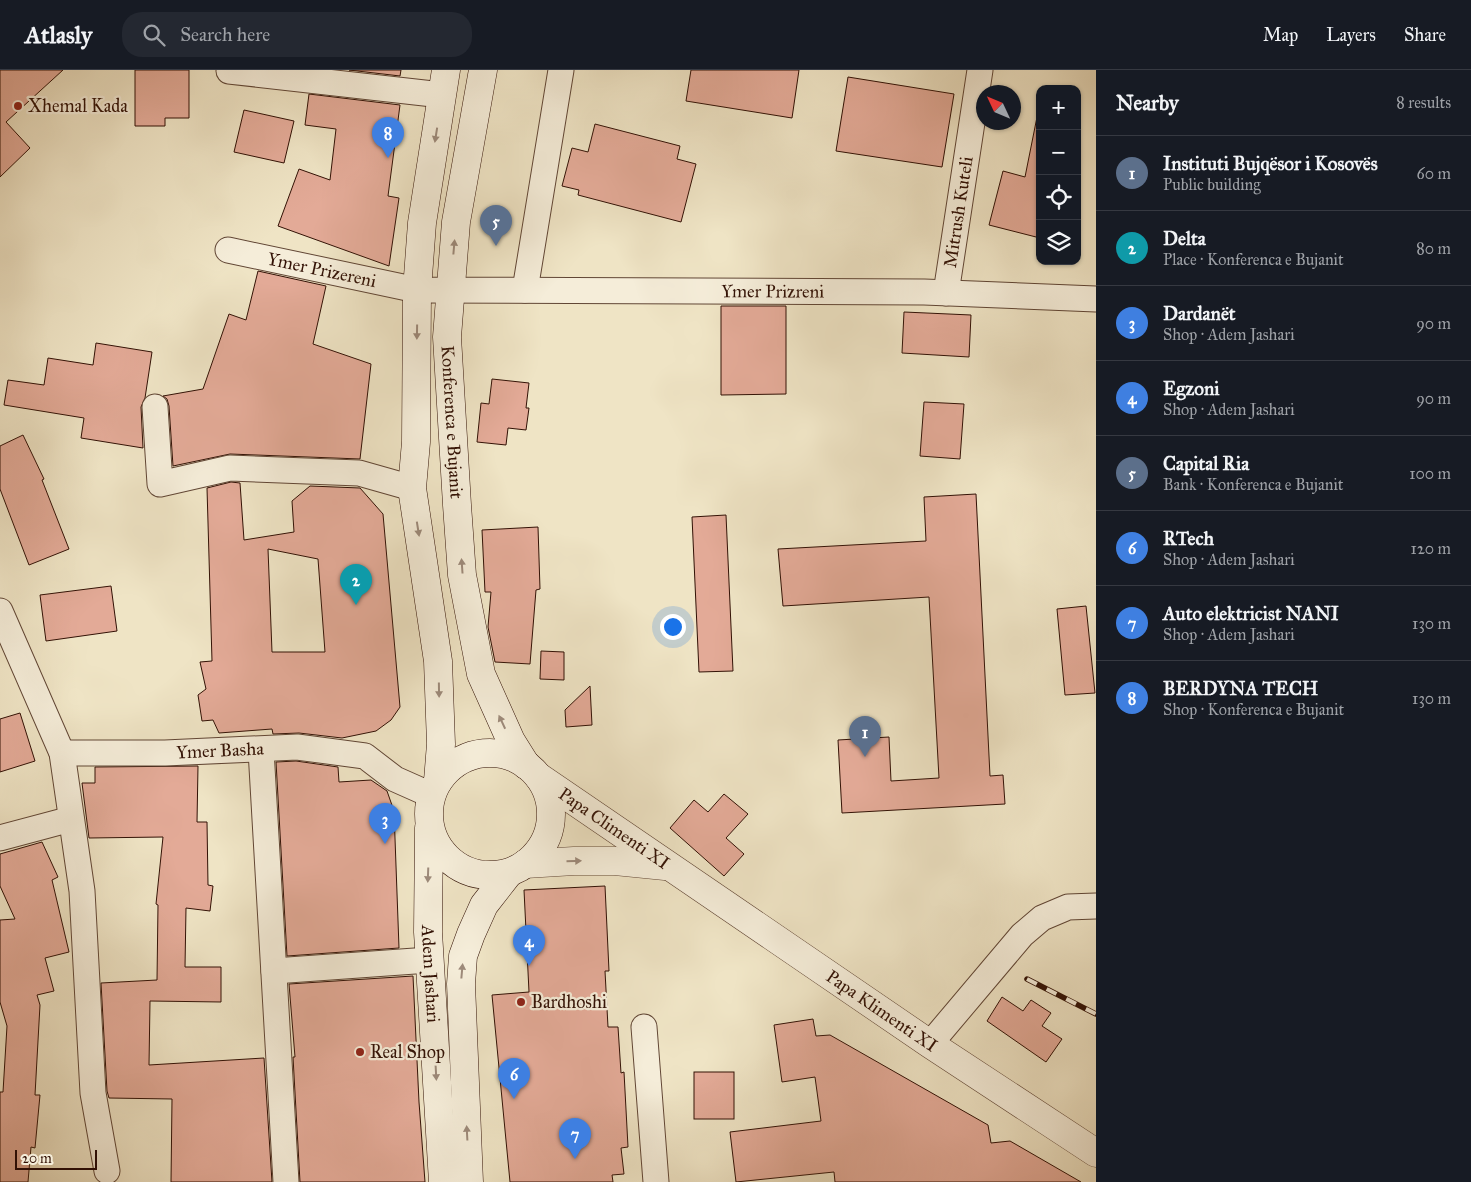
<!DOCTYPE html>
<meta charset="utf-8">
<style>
:root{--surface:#171b24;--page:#242831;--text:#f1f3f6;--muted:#9ea1a6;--line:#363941;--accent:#d93025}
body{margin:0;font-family:"IM FELL Great Primer",serif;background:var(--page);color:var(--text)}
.controls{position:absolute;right:15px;top:15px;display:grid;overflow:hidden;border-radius:10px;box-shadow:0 1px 4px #0004}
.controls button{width:45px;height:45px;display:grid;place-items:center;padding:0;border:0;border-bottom:1px solid var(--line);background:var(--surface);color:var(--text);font:25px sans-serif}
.compass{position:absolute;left:976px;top:15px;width:45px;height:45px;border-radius:50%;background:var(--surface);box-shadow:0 1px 4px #0004;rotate:314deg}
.scale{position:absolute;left:15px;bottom:12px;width:82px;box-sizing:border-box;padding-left:5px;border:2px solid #321105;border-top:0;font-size:14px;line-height:18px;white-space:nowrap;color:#321105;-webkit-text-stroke:4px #f5edd9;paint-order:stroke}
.you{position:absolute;left:672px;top:556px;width:18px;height:18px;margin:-12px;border:4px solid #fff;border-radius:50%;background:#1a73e8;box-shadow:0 0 0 8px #1a73e833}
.badge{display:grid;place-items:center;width:32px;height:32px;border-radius:50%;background:var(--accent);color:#fff;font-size:16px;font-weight:700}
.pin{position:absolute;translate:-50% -41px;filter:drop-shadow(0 1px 2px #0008)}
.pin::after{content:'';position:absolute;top:26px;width:18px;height:15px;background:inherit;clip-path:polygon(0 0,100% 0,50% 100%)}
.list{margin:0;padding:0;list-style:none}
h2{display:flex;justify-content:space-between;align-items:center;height:65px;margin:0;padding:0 20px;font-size:21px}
h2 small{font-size:16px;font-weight:400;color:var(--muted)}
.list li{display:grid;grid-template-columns:32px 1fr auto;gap:15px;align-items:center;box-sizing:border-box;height:75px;padding:0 20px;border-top:1px solid var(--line)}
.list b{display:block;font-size:19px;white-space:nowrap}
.list p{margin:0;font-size:16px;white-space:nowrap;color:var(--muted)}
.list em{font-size:16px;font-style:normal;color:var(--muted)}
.icon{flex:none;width:28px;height:28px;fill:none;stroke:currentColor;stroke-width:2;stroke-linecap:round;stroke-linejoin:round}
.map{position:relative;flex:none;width:1096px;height:1112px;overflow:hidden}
header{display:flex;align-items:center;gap:30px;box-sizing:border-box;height:70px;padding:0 25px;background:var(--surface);border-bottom:1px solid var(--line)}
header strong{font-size:24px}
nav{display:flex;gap:28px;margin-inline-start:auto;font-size:18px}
.search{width:350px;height:45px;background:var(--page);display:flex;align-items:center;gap:12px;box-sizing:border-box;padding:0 18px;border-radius:20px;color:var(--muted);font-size:19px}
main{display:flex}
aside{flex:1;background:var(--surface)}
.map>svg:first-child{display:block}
.building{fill:#e3aa97;stroke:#321105;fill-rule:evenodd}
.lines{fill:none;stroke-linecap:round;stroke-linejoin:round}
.minor-casing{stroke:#614635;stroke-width:27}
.tertiary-casing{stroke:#614635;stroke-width:29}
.secondary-casing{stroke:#321105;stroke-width:29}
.minor{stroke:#f5edd9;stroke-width:25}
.tertiary{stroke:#f5edd9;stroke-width:28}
.secondary{stroke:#f5edd9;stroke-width:28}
.rail-casing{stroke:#321105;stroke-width:5.5}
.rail{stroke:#f5edd9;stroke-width:4;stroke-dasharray:11;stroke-linecap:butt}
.oneway{fill:#9d8a7a}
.poi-dot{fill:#8f2418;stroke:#f5edd9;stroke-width:2}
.labels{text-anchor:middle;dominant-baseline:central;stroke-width:4.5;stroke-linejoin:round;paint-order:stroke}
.poi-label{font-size:18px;fill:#321105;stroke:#f5edd9;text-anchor:start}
.street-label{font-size:18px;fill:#321105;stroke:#f5edd9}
</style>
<header>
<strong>Atlasly</strong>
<div class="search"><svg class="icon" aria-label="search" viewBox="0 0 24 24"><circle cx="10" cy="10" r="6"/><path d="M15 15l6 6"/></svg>Search here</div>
<nav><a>Map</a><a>Layers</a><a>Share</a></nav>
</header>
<main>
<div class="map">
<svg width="1096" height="1112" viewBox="0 0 1096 1112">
<rect width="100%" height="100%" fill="#efe4c5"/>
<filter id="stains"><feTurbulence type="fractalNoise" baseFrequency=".004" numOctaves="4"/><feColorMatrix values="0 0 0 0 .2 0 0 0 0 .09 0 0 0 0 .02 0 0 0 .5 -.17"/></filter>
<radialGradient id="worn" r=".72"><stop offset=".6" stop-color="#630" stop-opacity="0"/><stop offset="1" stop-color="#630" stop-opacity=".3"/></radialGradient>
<g class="building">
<path d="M0,0H63L6,52L30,78L0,107Z"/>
<path d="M135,0H189V48H165V56H135Z"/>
<path d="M349,0H401L400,6Z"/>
<path d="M691,0H799L792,48L686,31Z"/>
<path d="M848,7L954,24L942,97L836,81Z"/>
<path d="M309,24L400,35L388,126L399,128L389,196L278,156L299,99L330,110L336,59L305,55Z"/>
<path d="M1040,32V168L989,155L1003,101L1025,107Z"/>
<path d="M244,40L294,51L284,93L234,82Z"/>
<path d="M595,54L680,76L677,89L696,94L681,152L578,125L579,120L562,116L572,78L588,82Z"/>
<path d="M258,201L326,216L313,274L371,294L360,389L230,384L173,396L169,336L167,329L163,326L203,319L229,244L246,250Z"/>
<path d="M721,236H786V324L721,325Z"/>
<path d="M904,242L971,245L969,287L902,283Z"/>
<path d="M96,273L152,282L145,328L141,337L143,378L81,368L84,348L4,335L8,310L44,315L48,288L93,295Z"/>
<path d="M492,309L529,313L526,338H529L526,360L508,358L506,375L477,372L481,333L489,334Z"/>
<path d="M924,332L964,334L960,389L920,386Z"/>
<path d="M23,365L44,409L42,410L69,479L29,495L0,419V376Z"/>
<path d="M231,412L240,413L244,470L294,462L292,431L310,416L360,418L383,444L400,637L391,650L376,661L342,668L299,663L273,664L272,659L219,663L213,650L202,651L198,625L206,619L200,592L212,591L207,418ZM268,479L318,489L325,582H272Z"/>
<path d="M976,424L990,706L1003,705L1005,734L842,743L838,670L889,667L891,711L939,708L929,527L783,536L778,479L926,471L924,427Z"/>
<path d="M726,445L733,601L699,602L692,447Z"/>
<path d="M538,457L540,519L536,520L530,594L495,592L488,557L491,522H485L482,460Z"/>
<path d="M111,516L117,561L46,571L40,525Z"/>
<path d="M1086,536L1095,623L1065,625L1057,539Z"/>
<path d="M541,581L564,582V610L540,609Z"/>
<path d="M590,616L592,655L566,657L565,640Z"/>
<path d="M20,643L35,691L0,702V649Z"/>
<path d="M296,691L338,697L339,712L371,710L387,721L394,741L399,878L287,886L276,692Z"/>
<path d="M198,696L197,752H207L208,815L213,816L210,841L186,838L185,897H221V932L150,931L149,995L264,988L272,1112H171L172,1029L109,1028L107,1021L101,913L157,910L158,835L156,834L163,767L89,768L82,713H95V697Z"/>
<path d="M724,724L748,744L726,768L744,784L724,806L670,758L694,730L708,742Z"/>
<path d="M42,772L58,807L52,810L69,882L45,888L54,921L37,925L40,935L35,1025H40L35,1078L31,1077L28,1112H0V1022H3L7,956L0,932V850L15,849L0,816V784Z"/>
<path d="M605,816L609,901H605L608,957H618L621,1003L624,1002L628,1077L621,1078L624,1104L612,1105L613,1112H510L492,925L529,922L524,820Z"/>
<path d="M413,906L419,1032L425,1112H300L293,987H295L289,914Z"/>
<path d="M1002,927L1023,941L1031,930L1051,943L1042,956L1062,969L1046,992L987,951Z"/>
<path d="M813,949L816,966L830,965L988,1055L991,1073L1010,1071L1081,1112H835L834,1102L736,1112L730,1062L821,1051L815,1007L782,1012L774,955Z"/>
<rect x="694" y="1002" width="40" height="47"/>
</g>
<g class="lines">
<g class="minor-casing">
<g id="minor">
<path d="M229,1L442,25"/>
<path id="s1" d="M228,180L417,220L924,222L1096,229"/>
<path d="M525,220L561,0"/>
<path id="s2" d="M946,223L980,0"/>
<path d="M155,337L160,414L230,398L359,403L412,418"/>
<path d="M0,541L62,683L82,821L93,1023L107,1101"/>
<path d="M261,680L286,1112"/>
<path id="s3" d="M62,683H165L297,677L365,686L395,709L431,725"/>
<path d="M0,768L71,749"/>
<path d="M274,901L429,890"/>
<path d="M644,957L656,1112"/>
<path d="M930,974L1022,865L1042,848L1068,837L1096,836"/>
</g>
</g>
<g class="tertiary-casing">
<g id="tertiary">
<path id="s4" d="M539,707L930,974L1096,1083"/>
<path d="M525,794L574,791H615L665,796"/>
</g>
</g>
<g class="secondary-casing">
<g id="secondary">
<path id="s5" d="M483,0L456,152L447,267L457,435L462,505L481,604L511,671L526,695"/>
<circle cx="490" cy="744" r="61"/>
<path d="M438,711L441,674L438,591L412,418L416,372L417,220L422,153L446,0"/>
<path id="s6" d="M429,758L428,862L443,1112"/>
<path d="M469,1112L461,914L463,886L471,864L484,835L509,803"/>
</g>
</g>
<use href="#minor" class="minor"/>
<use href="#tertiary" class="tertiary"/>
<use href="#secondary" class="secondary"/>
<g class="rail-casing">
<path id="rail" d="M1027,909L1096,944"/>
</g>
<use href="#rail" class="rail"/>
</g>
<defs><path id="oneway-solid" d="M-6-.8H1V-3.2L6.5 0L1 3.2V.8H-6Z" transform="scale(1.25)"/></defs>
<g class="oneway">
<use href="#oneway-solid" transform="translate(436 65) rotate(99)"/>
<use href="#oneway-solid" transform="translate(454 177) rotate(-85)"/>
<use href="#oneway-solid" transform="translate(417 262) rotate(91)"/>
<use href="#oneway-solid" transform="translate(418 459) rotate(81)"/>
<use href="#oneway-solid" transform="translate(462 496) rotate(-94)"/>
<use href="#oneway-solid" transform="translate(439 620) rotate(89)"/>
<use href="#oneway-solid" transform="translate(502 652) rotate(-115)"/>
<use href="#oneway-solid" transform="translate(574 791) rotate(-2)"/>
<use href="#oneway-solid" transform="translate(428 805) rotate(92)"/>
<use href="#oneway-solid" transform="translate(462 901) rotate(-85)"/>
<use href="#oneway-solid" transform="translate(436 1003) rotate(87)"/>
<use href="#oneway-solid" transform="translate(467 1063) rotate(-93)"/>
</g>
<g class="poi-dot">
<circle cx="18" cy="36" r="5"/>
<circle cx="521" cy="932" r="5"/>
<circle cx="360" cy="982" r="5"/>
</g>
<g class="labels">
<g class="poi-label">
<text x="28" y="36">Xhemal Kada</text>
<text x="531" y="932">Bardhoshi</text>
<text x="370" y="982">Real Shop</text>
</g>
<g class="street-label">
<text stroke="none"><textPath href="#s2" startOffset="82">Mitrush Kuteli</textPath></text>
<text stroke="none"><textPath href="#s1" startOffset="96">Ymer Prizereni</textPath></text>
<text stroke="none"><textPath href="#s1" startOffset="549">Ymer Prizreni</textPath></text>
<text stroke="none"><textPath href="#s5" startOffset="355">Konferenca e Bujanit</textPath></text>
<text stroke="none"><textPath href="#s3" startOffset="158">Ymer Basha</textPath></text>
<text stroke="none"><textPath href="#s4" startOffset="91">Papa Climenti XI</textPath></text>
<text stroke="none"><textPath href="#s6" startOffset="146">Adem Jashari</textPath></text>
<text stroke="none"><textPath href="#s4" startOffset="415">Papa Klimenti XI</textPath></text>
</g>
</g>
<rect width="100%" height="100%" filter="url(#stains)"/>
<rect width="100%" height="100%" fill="url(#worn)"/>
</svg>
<div class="controls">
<button>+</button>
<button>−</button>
<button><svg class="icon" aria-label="locate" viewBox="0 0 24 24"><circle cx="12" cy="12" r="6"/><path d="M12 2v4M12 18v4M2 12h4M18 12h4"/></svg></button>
<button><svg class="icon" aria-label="layers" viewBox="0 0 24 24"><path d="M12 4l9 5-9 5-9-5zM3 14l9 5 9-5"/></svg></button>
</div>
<svg class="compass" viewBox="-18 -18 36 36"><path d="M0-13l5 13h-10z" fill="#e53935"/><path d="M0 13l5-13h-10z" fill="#9ea1a6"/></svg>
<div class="scale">20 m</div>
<div class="you"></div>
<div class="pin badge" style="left:865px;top:687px;background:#5c6f8a">1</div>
<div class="pin badge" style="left:356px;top:535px;background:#0f9aa8">2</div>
<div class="pin badge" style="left:385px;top:774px;background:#3f7fe0">3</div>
<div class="pin badge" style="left:529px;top:896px;background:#3f7fe0">4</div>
<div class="pin badge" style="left:496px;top:176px;background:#5c6f8a">5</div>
<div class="pin badge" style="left:514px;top:1029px;background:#3f7fe0">6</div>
<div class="pin badge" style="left:575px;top:1089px;background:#3f7fe0">7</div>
<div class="pin badge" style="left:388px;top:88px;background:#3f7fe0">8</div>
</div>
<aside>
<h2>Nearby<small>8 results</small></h2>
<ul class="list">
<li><span class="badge" style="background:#5c6f8a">1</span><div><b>Instituti Bujqësor i Kosovës</b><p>Public building</p></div><em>60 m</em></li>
<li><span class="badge" style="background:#0f9aa8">2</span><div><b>Delta</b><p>Place · Konferenca e Bujanit</p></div><em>80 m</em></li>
<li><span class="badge" style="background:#3f7fe0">3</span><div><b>Dardanët</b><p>Shop · Adem Jashari</p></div><em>90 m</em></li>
<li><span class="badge" style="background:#3f7fe0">4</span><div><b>Egzoni</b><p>Shop · Adem Jashari</p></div><em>90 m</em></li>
<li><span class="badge" style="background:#5c6f8a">5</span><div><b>Capital Ria</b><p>Bank · Konferenca e Bujanit</p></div><em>100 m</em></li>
<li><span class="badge" style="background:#3f7fe0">6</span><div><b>RTech</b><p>Shop · Adem Jashari</p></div><em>120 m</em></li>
<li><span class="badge" style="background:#3f7fe0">7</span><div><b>Auto elektricist NANI</b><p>Shop · Adem Jashari</p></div><em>130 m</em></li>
<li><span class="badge" style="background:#3f7fe0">8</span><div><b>BERDYNA TECH</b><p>Shop · Konferenca e Bujanit</p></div><em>130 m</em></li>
</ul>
</aside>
</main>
